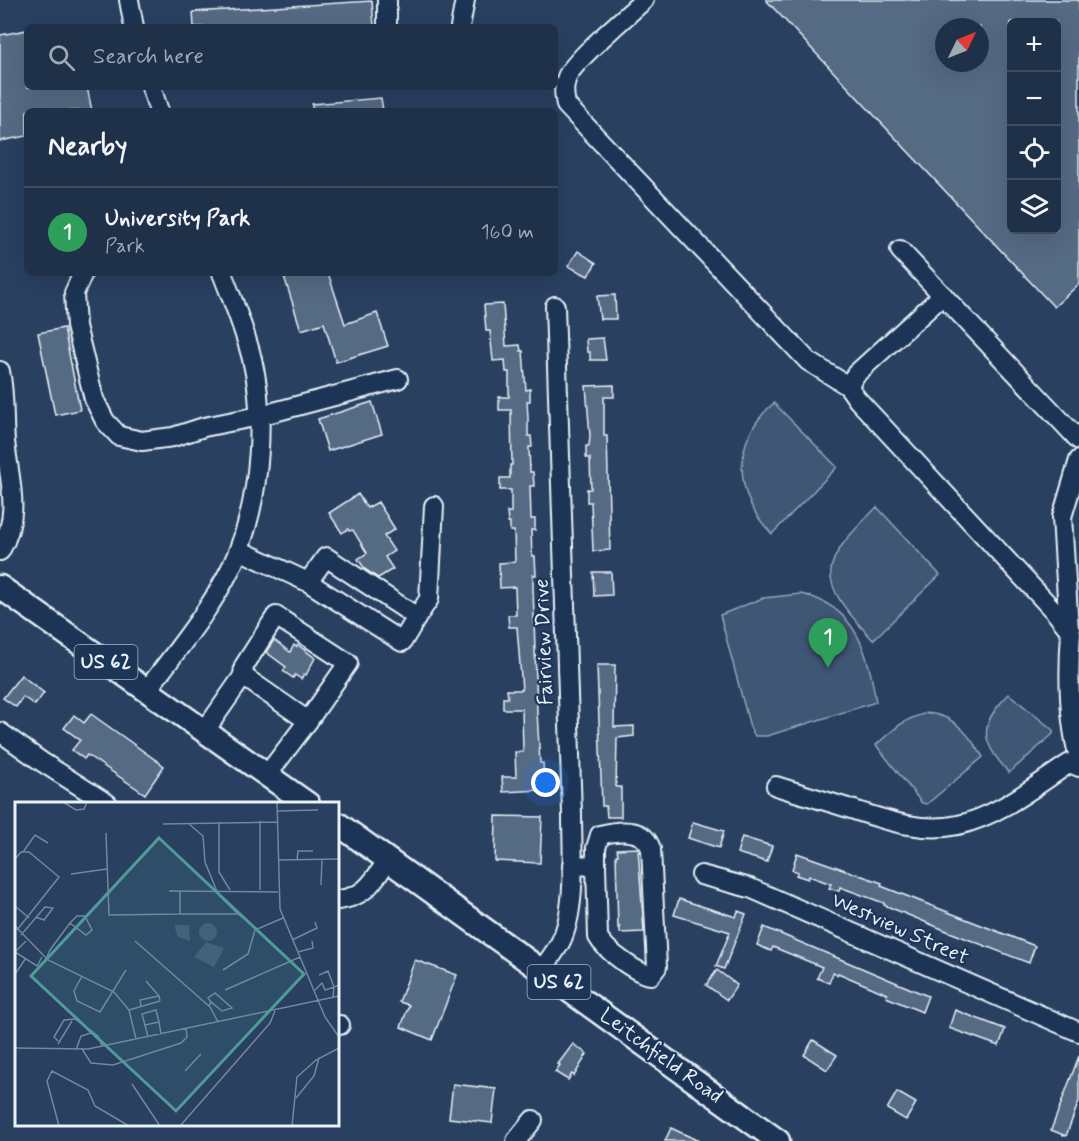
<!DOCTYPE html>
<meta charset="utf-8">
<style>
:root{--surface:#1f3049;--page:#273850;--text:#f1f3f6;--muted:#a1a9b4;--line:#3c4b61;--accent:#8c9099}
body{margin:0;font-family:Mynerve,sans-serif;background:var(--page);color:var(--text)}
.controls{position:absolute;right:18px;top:18px;display:grid;overflow:hidden;border-radius:9px;box-shadow:0 6px 24px #0002}
.controls button{width:54px;height:54px;display:grid;place-items:center;padding:0;border:0;border-bottom:2px solid var(--line);background:var(--surface);color:var(--text);font:30px sans-serif}
.compass{position:absolute;left:935px;top:18px;width:54px;height:54px;border-radius:50%;background:var(--surface);box-shadow:0 6px 24px #0002;rotate:47deg}
.you{position:absolute;left:546px;top:783px;width:21px;height:21px;margin:-15px;border:4px solid #fff;border-radius:50%;background:#1a73e8;box-shadow:0 0 0 9px #1a73e833}
.badge{display:grid;place-items:center;width:39px;height:39px;border-radius:50%;background:var(--accent);color:#fff;font-size:20px;font-weight:700}
.pin{position:absolute;translate:-50% -50px;filter:drop-shadow(0 2px 3px #0008)}
.pin::after{content:'';position:absolute;top:32px;width:21px;height:18px;background:inherit;clip-path:polygon(0 0,100% 0,50% 100%)}
.list{margin:0;padding:0;list-style:none}
h2{display:flex;justify-content:space-between;align-items:center;height:78px;margin:0;padding:0 24px;font-size:26px}
h2 small{font-size:20px;font-weight:400;color:var(--muted)}
.list li{display:grid;grid-template-columns:39px 1fr auto;gap:18px;align-items:center;box-sizing:border-box;height:90px;padding:0 24px;border-top:2px solid var(--line)}
.list b{display:block;font-size:22px;white-space:nowrap}
.list p{margin:0;font-size:20px;white-space:nowrap;color:var(--muted)}
.list em{font-size:20px;font-style:normal;color:var(--muted)}
.icon{flex:none;width:33px;height:33px;fill:none;stroke:currentColor;stroke-width:2;stroke-linecap:round;stroke-linejoin:round}
.map{position:relative;flex:none;width:1079px;height:1141px;overflow:hidden}
.search{position:absolute;background:var(--surface);box-shadow:0 6px 24px #0002;left:24px;top:24px;width:534px;height:66px;display:flex;align-items:center;gap:15px;box-sizing:border-box;padding:0 21px;border-radius:9px;color:var(--muted);font-size:22px}
.panel{position:absolute;background:var(--surface);box-shadow:0 6px 24px #0002;left:24px;top:108px;width:534px;height:168px;border-radius:9px}
.map>svg:first-child{display:block}
.green{fill:#415774;stroke:#94a4b6;stroke-width:1.5}
.building{fill:#556a83;stroke:#e8f1f8;stroke-width:1.5;fill-rule:evenodd}
.lines{fill:none;stroke-linecap:round;stroke-linejoin:round}
.minor-casing{stroke:#e8f1f8;stroke-width:22}
.major-casing{stroke:#e8f1f8;stroke-width:27}
.minor{stroke:#1d3557;stroke-width:18}
.major{stroke:#1d3557;stroke-width:22}
.labels{text-anchor:middle;dominant-baseline:central;stroke-width:4.5;stroke-linejoin:round;paint-order:stroke}
.shield{fill:#1d3557;stroke:#abb9c8;stroke-width:1.5}
.shield-label{font-size:20px;font-weight:bold;fill:#e8f1f8}
.street-label{font-size:21px;fill:#e8f1f8;stroke:#1d3557}
.inset-road{fill:none;stroke:#75879d;stroke-width:1.5}
.view{fill:#509b97;fill-opacity:0.15;stroke:#509b97;stroke-width:3}
.inset-edge{fill:none;stroke:#e8f1f8;stroke-width:3}
</style>
<div class="map">
<svg width="1079" height="1141" viewBox="0 0 1079 1141">
<rect width="100%" height="100%" fill="#294061"/>
<filter id="ink" filterUnits="userSpaceOnUse"><feTurbulence type="fractalNoise" baseFrequency=".0167" numOctaves="2"/><feDisplacementMap in="SourceGraphic" scale="12" xChannelSelector="R" yChannelSelector="G"/><feConvolveMatrix kernelMatrix="1 2 1 2 8 2 1 2 1" color-interpolation-filters="sRGB"/></filter>
<g filter="url(#ink)">
<g class="green">
<path d="M774,403L837,467L772,534C733,494 731,440 774,403Z"/>
<path d="M877,507L940,575L873,640C815,578 817,566 877,507Z"/>
<path d="M801,594C857,606 868,653 876,702L767,736H755L750,727L720,615L763,598Z"/>
<path d="M1009,694L1053,730V734L1009,773C981,741 977,726 1009,694Z"/>
<path d="M927,713C955,715 969,735 983,757L927,804L922,803L876,745C894,729 903,719 927,713Z"/>
</g>
<g class="building">
<path d="M766,0H1079V284L1054,307ZM1011,22H1056V230H1011ZM944,27H980V63H944Z"/>
<path d="M372,1L374,27H194L193,12Z"/>
<path d="M27,30V87H87L92,111H27V136L0,141V35Z"/>
<path d="M381,98L383,111H312V104Z"/>
<path d="M578,251L596,263L588,276L568,266Z"/>
<path d="M283,273H328L345,324L377,313L388,346L336,362L324,323L301,330Z"/>
<path d="M615,295L616,319H600L597,296Z"/>
<path d="M503,304L506,346L520,345L521,351H523L526,390L530,389V401H527L528,418V436H531L532,447H529L530,472H533L534,486H530L531,519H535V530H531L532,556H535L536,575H533V587L537,712L540,763H543L544,775H540L541,790L503,792L502,777H516L515,752H523L522,709H503V698H508L507,690H522L517,627H509L508,615H516L515,587L500,588L499,563L515,562L514,531H510V523H508L507,512H511V490H500V478H510V465H512L511,410H499V397H509V372H506L505,360L493,361L490,331H486L484,305Z"/>
<path d="M64,328L80,410L55,415L38,333Z"/>
<path d="M603,338L606,360H590V352H587L586,339Z"/>
<path d="M614,385V397H604V436H607L610,550L593,551L591,502H587V489H591L590,458H586V446H589L590,436L586,386Z"/>
<path d="M372,402L382,434L328,451L318,419Z"/>
<path d="M358,494L367,508L378,502L395,529L384,536L394,551L385,557L393,569L378,578L365,569L358,559L367,553L353,530L349,531L348,529L342,533L329,513Z"/>
<path d="M593,572H611L612,595L594,596Z"/>
<path d="M274,640L290,652L294,645L296,647L298,645L315,658L306,675L304,674L301,679L295,675L293,678L283,671L286,667L266,652Z"/>
<path d="M597,665H615L614,727L634,726V736L617,738L616,787H621V817H607L606,806H602Z"/>
<path d="M21,675L44,693L35,705L23,697L16,707L3,698Z"/>
<path d="M91,714L164,766L145,794L87,755L84,759L72,750L80,740L64,728L74,715L84,723Z"/>
<path d="M496,816L542,817L540,863L495,861Z"/>
<path d="M693,822L724,831L719,848L688,838Z"/>
<path d="M742,837L772,846L767,862L737,853Z"/>
<path d="M638,848L644,932L620,933V927L618,928L616,855H618L617,849Z"/>
<path d="M797,853L882,883L881,886L1035,946L1029,963L947,931L884,905V903L840,887L839,891L829,888L831,884L809,876L808,879L796,875L798,872L792,870Z"/>
<path d="M679,899L736,917L738,911L746,914L724,969L716,966L730,932L674,915Z"/>
<path d="M764,927L928,996L922,1012L886,997L887,994L838,973L837,975L833,973L829,983L817,978L822,967L773,947L771,951L757,945Z"/>
<path d="M415,960L457,975L432,1040L401,1027L409,1005L399,1002Z"/>
<path d="M717,970L737,985L727,1000L706,985Z"/>
<path d="M955,1010L1005,1029L999,1046L949,1028Z"/>
<path d="M813,1040L837,1055L827,1070L804,1055Z"/>
<path d="M573,1044L587,1054L574,1076L572,1074L568,1080L555,1072L560,1065L558,1064Z"/>
<path d="M1079,1056V1101L1066,1136L1051,1130Z"/>
<path d="M453,1084L496,1089L492,1123L449,1118Z"/>
<path d="M897,1092L916,1103L906,1120L887,1109Z"/>
<path d="M671,1128L699,1141H665Z"/>
</g>
<g class="lines">
<g class="minor-casing">
<g id="minor">
<path d="M129,0L134,27"/>
<path d="M644,0C627,16 575,59 567,77C563,88 564,94 566,105L808,361L848,386"/>
<path d="M387,27V0"/>
<path d="M460,27L465,0"/>
<path d="M151,87L159,111"/>
<path d="M900,250L1079,440"/>
<path d="M83,273L74,293L76,326L94,399L105,421L119,436L142,441L173,437L204,427L259,416L398,379"/>
<path d="M943,295L856,374L848,386L857,399L1055,612L1071,632C1068,673 1068,718 1079,758"/>
<path d="M0,371C5,395 3,418 5,441C9,481 22,513 0,551"/>
<path d="M239,550L308,582L402,642L417,617L326,557L308,582"/>
<path d="M417,617L429,599L434,506"/>
<path d="M1069,630L1062,517L1079,460"/>
<path d="M243,676L244,666L276,616L348,663L308,721"/>
<path d="M147,690C177,650 222,596 239,549C260,493 266,417 252,359C245,330 233,301 222,273"/>
<path d="M0,732L42,762L108,804"/>
<path d="M204,732L243,676L308,721L267,775"/>
<path d="M776,786C801,794 826,801 851,809C885,820 921,833 958,825C999,816 1036,785 1070,763L1079,767"/>
<path d="M572,866L596,865L598,937C605,950 637,974 651,975L657,967L651,849C644,827 619,830 600,835L596,848V865"/>
<path d="M701,875L750,888L1079,1032"/>
<path d="M338,900C366,897 373,881 388,860"/>
<path d="M542,970C548,961 555,952 560,943C577,910 572,851 572,814L555,306"/>
<path d="M338,1025H340"/>
<path d="M516,1141L533,1120"/>
</g>
</g>
<g class="major-casing">
<g id="major">
<path d="M0,587L308,804"/>
<path d="M338,824L778,1141"/>
</g>
</g>
<use href="#minor" class="minor"/>
<use href="#major" class="major"/>
</g>
</g>
<g class="labels">
<g class="shield">
<rect x="74.5" y="645" width="63" height="34" rx="4.5"/>
<rect x="527.5" y="965" width="63" height="34" rx="4.5"/>
</g>
<g class="shield-label">
<text x="106" y="662">US 62</text>
<text x="559" y="982">US 62</text>
</g>
<g class="street-label">
<text transform="translate(544 642) rotate(-92)">Fairview Drive</text>
<text transform="translate(900 929) rotate(24)">Westview Street</text>
<text transform="translate(661 1056) rotate(36)">Leitchfield Road</text>
</g>
</g>
<g transform="translate(15 802)">
<rect width="324" height="324" fill="#294061"/>
<path d="M184 130a9 9 0 1 1 18 0a9 9 0 1 1-18 0ZM159,123H174L175,139L163,135ZM191,140L209,146L199,165L179,155Z" fill="#415774"/>
<path class="inset-road" d="M48,0L61,8L69,7L72,0M262,0L265,107L310,215L324,235M262,9L303,8M245,19V88M204,20V70L215,88M148,22L263,20M174,22L188,34L190,60L203,92L223,112M91,31L94,113L165,112M8,50L20,33L33,41M0,57L6,50H14L44,75L2,128M263,58L324,57M282,58L283,49H298M56,72L92,67M306,83L307,57M154,89L263,90M165,89V112H223L242,127M0,104L14,116M0,124L33,158L99,190L114,208L121,237M6,133L30,105L38,106L29,118L21,115M277,138L302,126L300,120M11,139L0,150L22,164L27,155M120,139L195,205L203,220M283,150L298,146L297,139M31,157L35,148L55,121L62,114H70L77,128L71,133L55,121M208,168L233,152L240,128L268,116M0,172L11,156M304,173L313,169L319,185L324,183M67,174L59,189L62,199L85,210L111,168M131,179L144,194M210,188L285,155M300,188L307,181L310,188L319,185L318,196M126,204L125,198L144,194L145,199M194,204L196,200L207,209L217,206L200,191L193,196L196,200M114,208L145,199M130,223L127,212L141,208L144,220M133,235L130,223L144,220L146,232M43,239L39,235L49,218L60,217L83,234L87,244M43,242L57,219M0,246L73,247L324,194M67,247L76,261L98,263L166,241L172,235L171,226M61,248L66,234L79,230M170,269L186,252M117,282L145,324M281,296L299,274L304,256M44,324L32,279L37,269L73,288L80,304L114,324M165,324L255,221L260,209M277,324L282,275L301,258L324,246"/>
<path class="view" d="M144,36L289,172L161,309L16,174Z"/>
<rect width="324" height="324" class="inset-edge"/>
</g>
</svg>
<div class="controls">
<button>+</button>
<button>−</button>
<button><svg class="icon" aria-label="locate" viewBox="0 0 24 24"><circle cx="12" cy="12" r="6"/><path d="M12 2v4M12 18v4M2 12h4M18 12h4"/></svg></button>
<button><svg class="icon" aria-label="layers" viewBox="0 0 24 24"><path d="M12 4l9 5-9 5-9-5zM3 14l9 5 9-5"/></svg></button>
</div>
<svg class="compass" viewBox="-18 -18 36 36"><path d="M0-13l5 13h-10z" fill="#e53935"/><path d="M0 13l5-13h-10z" fill="#a1a9b4"/></svg>
<div class="you"></div>
<div class="pin badge" style="left:828px;top:668px;background:#2e9e5b">1</div>
<div class="search"><svg class="icon" aria-label="search" viewBox="0 0 24 24"><circle cx="10" cy="10" r="6"/><path d="M15 15l6 6"/></svg>Search here</div>
<section class="panel">
<h2>Nearby<small></small></h2>
<ul class="list">
<li><span class="badge" style="background:#2e9e5b">1</span><div><b>University Park</b><p>Park</p></div><em>160 m</em></li>
</ul>
</section>
</div>
